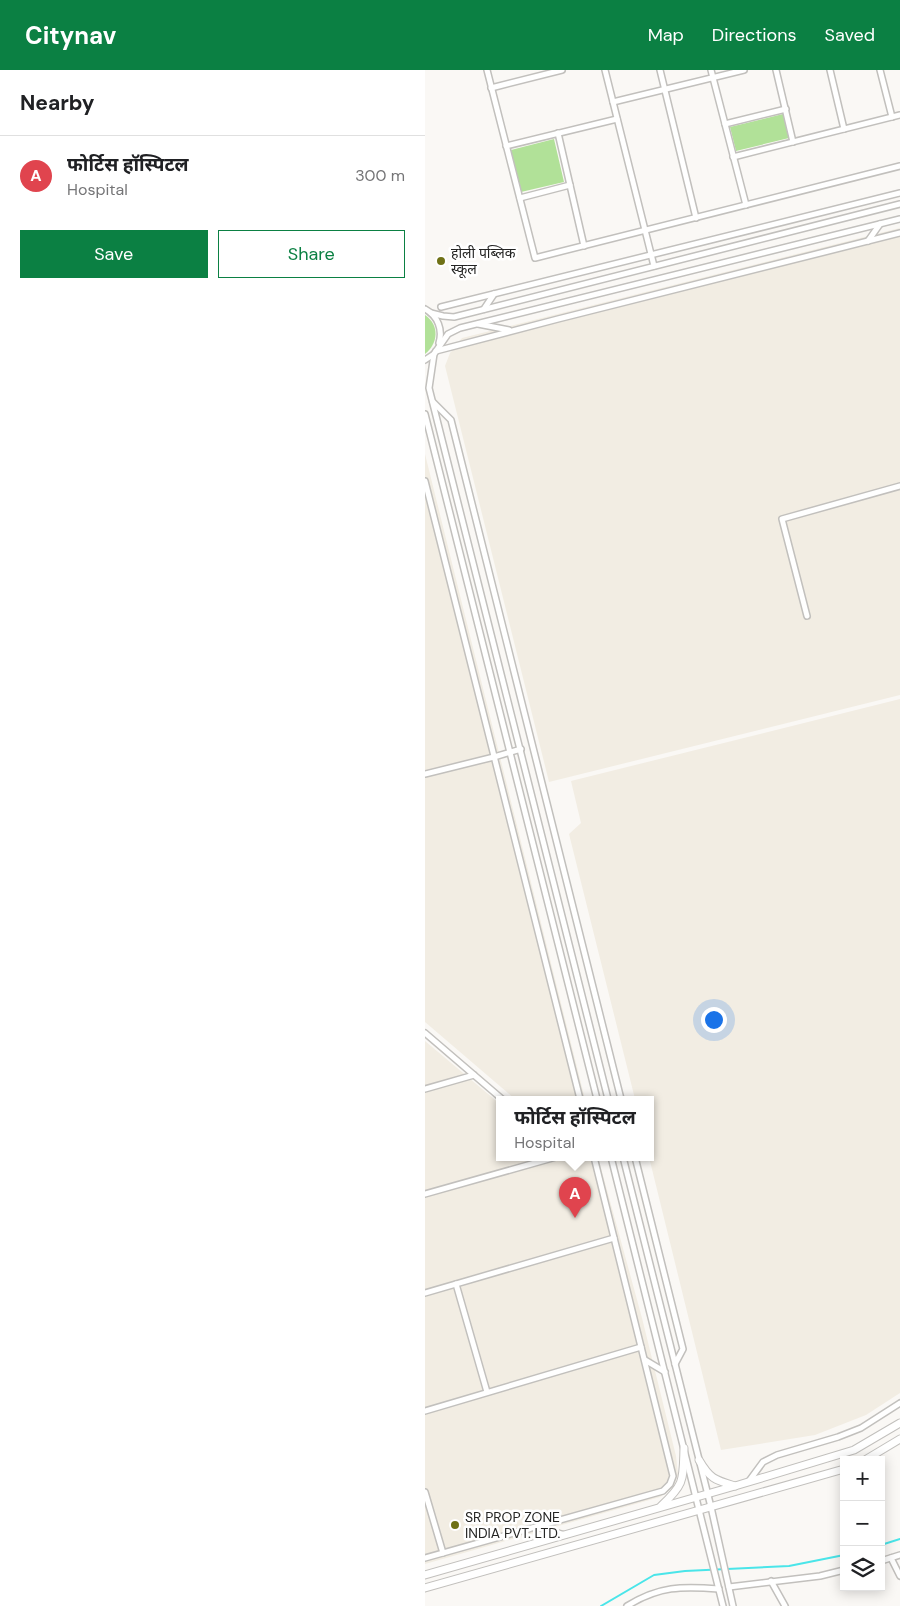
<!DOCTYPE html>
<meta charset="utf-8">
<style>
:root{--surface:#fff;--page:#f6f6f6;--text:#202124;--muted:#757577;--line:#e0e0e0;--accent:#0b8043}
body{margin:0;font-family:"DM Sans","Noto Sans Devanagari",sans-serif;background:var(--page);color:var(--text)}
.controls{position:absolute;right:15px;bottom:15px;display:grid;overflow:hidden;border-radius:0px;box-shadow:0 2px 12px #0003}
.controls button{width:45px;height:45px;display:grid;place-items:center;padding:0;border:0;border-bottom:1px solid var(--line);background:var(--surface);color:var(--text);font:25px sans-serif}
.you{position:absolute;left:288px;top:949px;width:18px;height:18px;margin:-12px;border:4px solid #fff;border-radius:50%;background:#1a73e8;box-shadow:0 0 0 8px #1a73e833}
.badge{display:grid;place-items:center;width:32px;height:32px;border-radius:50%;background:var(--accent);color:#fff;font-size:16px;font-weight:700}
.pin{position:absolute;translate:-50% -41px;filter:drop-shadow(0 1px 2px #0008)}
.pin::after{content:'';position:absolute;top:26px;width:18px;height:15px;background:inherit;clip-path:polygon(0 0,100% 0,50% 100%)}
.popup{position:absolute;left:71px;top:1026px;width:158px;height:65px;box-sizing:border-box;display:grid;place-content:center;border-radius:0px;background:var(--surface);filter:drop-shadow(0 1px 4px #0005);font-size:16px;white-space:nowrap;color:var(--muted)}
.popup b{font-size:19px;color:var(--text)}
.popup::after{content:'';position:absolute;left:50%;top:100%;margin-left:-10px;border:10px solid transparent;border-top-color:var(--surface)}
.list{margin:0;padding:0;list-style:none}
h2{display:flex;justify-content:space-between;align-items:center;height:65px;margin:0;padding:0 20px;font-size:21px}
h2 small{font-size:16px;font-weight:400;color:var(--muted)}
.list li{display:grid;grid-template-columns:32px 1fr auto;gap:15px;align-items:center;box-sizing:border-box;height:80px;padding:0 20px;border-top:1px solid var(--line)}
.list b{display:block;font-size:19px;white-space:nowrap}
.list p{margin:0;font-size:16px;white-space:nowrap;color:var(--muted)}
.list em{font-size:16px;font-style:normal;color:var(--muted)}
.actions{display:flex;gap:10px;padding:15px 20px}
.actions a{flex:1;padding:11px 0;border:1px solid var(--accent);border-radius:0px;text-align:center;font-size:18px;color:var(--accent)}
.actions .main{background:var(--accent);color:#fff}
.icon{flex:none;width:28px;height:28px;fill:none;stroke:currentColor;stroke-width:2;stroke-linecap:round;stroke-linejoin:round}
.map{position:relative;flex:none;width:475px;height:1536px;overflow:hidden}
header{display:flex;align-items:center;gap:30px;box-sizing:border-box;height:70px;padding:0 25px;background:var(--accent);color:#fff}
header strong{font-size:24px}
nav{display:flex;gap:28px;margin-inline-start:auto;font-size:18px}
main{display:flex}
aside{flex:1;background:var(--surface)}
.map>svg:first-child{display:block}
.built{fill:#f2ede3}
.green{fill:#b1e198}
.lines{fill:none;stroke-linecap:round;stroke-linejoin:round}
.stream{stroke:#4ae5e9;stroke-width:2}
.minor-casing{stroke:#c2c0bd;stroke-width:8}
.major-casing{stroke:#c2c0bd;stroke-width:9}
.minor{stroke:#fff;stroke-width:5}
.major{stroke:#fff;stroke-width:7}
.poi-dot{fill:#6f7116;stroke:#fff;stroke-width:2}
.labels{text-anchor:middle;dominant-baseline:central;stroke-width:5;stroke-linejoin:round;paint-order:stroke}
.poi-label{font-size:14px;fill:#242423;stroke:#fff;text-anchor:start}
</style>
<header>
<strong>Citynav</strong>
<nav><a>Map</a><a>Directions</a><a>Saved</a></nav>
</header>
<main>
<aside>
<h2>Nearby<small></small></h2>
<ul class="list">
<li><span class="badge" style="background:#e0444e">A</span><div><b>फोर्टिस हॉस्पिटल</b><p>Hospital</p></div><em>300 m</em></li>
</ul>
<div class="actions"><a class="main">Save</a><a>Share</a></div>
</aside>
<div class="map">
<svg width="475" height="1536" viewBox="0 0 475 1536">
<rect width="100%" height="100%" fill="#faf8f5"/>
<g class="built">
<path d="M475,158V625L124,712L20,296L25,283L37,268Z"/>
<path d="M0,384L127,897L160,1029H90L0,952Z"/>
<path d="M475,629V1323L441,1345L390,1365L296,1380L224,1087H225V1029H210L144,764L156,753L146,711Z"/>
<path d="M0,971L75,1034V1087H136L139,1089L151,1087H173L217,1248L251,1386L253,1405L248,1418L235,1427L0,1494Z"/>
</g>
<g class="green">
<path d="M358,44L364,68L311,81L305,57Z"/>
<path d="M129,69L139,112L96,122L86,80Z"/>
<path d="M0,245C15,255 13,274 0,284Z"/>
</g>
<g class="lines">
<g class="stream">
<path d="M456,1475L475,1469"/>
<path d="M176,1536L229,1505L260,1501L364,1496L419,1485"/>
</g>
<g class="minor-casing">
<g id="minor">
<path d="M62,0L110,188L475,96"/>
<path d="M180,0L229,196"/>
<path d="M235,0L271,148"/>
<path d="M286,0L321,135"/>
<path d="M351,0L368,72"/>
<path d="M405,0L419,59"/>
<path d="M455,0L467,47"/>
<path d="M66,18L137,0"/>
<path d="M188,32L319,0"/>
<path d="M300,54L361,39"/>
<path d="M133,63L159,176"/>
<path d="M81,76L192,49"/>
<path d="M308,87L475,45"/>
<path d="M95,128L145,115"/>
<path d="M443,171L455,154"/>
<path d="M16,237L475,123"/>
<path d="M0,239C13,246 18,260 14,273"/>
<path d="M59,239L69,224"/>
<path d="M6,243L18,246L29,247L475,134"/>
<path d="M53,254L84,260"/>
<path d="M11,281L133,249L475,163"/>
<path d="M9,284L4,318L183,1029"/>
<path d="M0,290L9,284L23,264L35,258L475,149"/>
<path d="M8,332L26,350L196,1029"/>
<path d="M0,344L172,1029"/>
<path d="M0,411L155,1029"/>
<path d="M382,546L357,449L475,416"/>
<path d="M0,704L69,687L96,679"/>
<path d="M0,963L77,1029"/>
<path d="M0,1019L49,1005"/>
<path d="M186,1087L298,1536"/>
<path d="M198,1087L286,1437L308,1536"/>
<path d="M210,1087L258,1279L250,1294"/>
<path d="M0,1124L131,1087"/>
<path d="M31,1214L62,1322"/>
<path d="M0,1223L189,1168"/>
<path d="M220,1290L240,1302"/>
<path d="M0,1341L216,1277"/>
<path d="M324,1411L338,1392L352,1385L413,1367L436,1358L475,1333"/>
<path d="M0,1422L18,1483"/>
<path d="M112,1457L140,1465"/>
<path d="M0,1488L238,1421L245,1414L248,1406L169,1087"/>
<path d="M466,1488L475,1506"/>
<path d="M456,1491L475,1485"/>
<path d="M346,1511L360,1536"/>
<path d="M304,1517L395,1506L419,1500"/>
<path d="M202,1536C234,1516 257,1516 294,1519"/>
</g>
</g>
<g class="major-casing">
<g id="major">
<path d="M274,1390C285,1409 290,1410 310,1416"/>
<path d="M440,1390L475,1369"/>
<path d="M236,1436C260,1414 258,1410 259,1378"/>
<path d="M0,1505L310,1416L429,1380L475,1353"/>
<path d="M0,1518L419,1399"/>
</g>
</g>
<use href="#minor" class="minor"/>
<use href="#major" class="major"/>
</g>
<g class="poi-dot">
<circle cx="16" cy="191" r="5"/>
<circle cx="30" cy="1455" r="5"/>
</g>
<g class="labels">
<g class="poi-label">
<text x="26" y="183">होली पब्लिक<tspan x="26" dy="16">स्कूल</tspan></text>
<text x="40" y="1447">SR PROP ZONE<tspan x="40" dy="16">INDIA PVT. LTD.</tspan></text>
</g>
</g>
</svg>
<div class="controls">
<button>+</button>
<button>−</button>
<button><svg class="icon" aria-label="layers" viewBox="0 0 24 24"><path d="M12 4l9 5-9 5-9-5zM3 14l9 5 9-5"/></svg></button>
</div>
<div class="you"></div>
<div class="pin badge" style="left:150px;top:1148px;background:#e0444e">A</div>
<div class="popup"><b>फोर्टिस हॉस्पिटल</b>Hospital</div>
</div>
</main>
